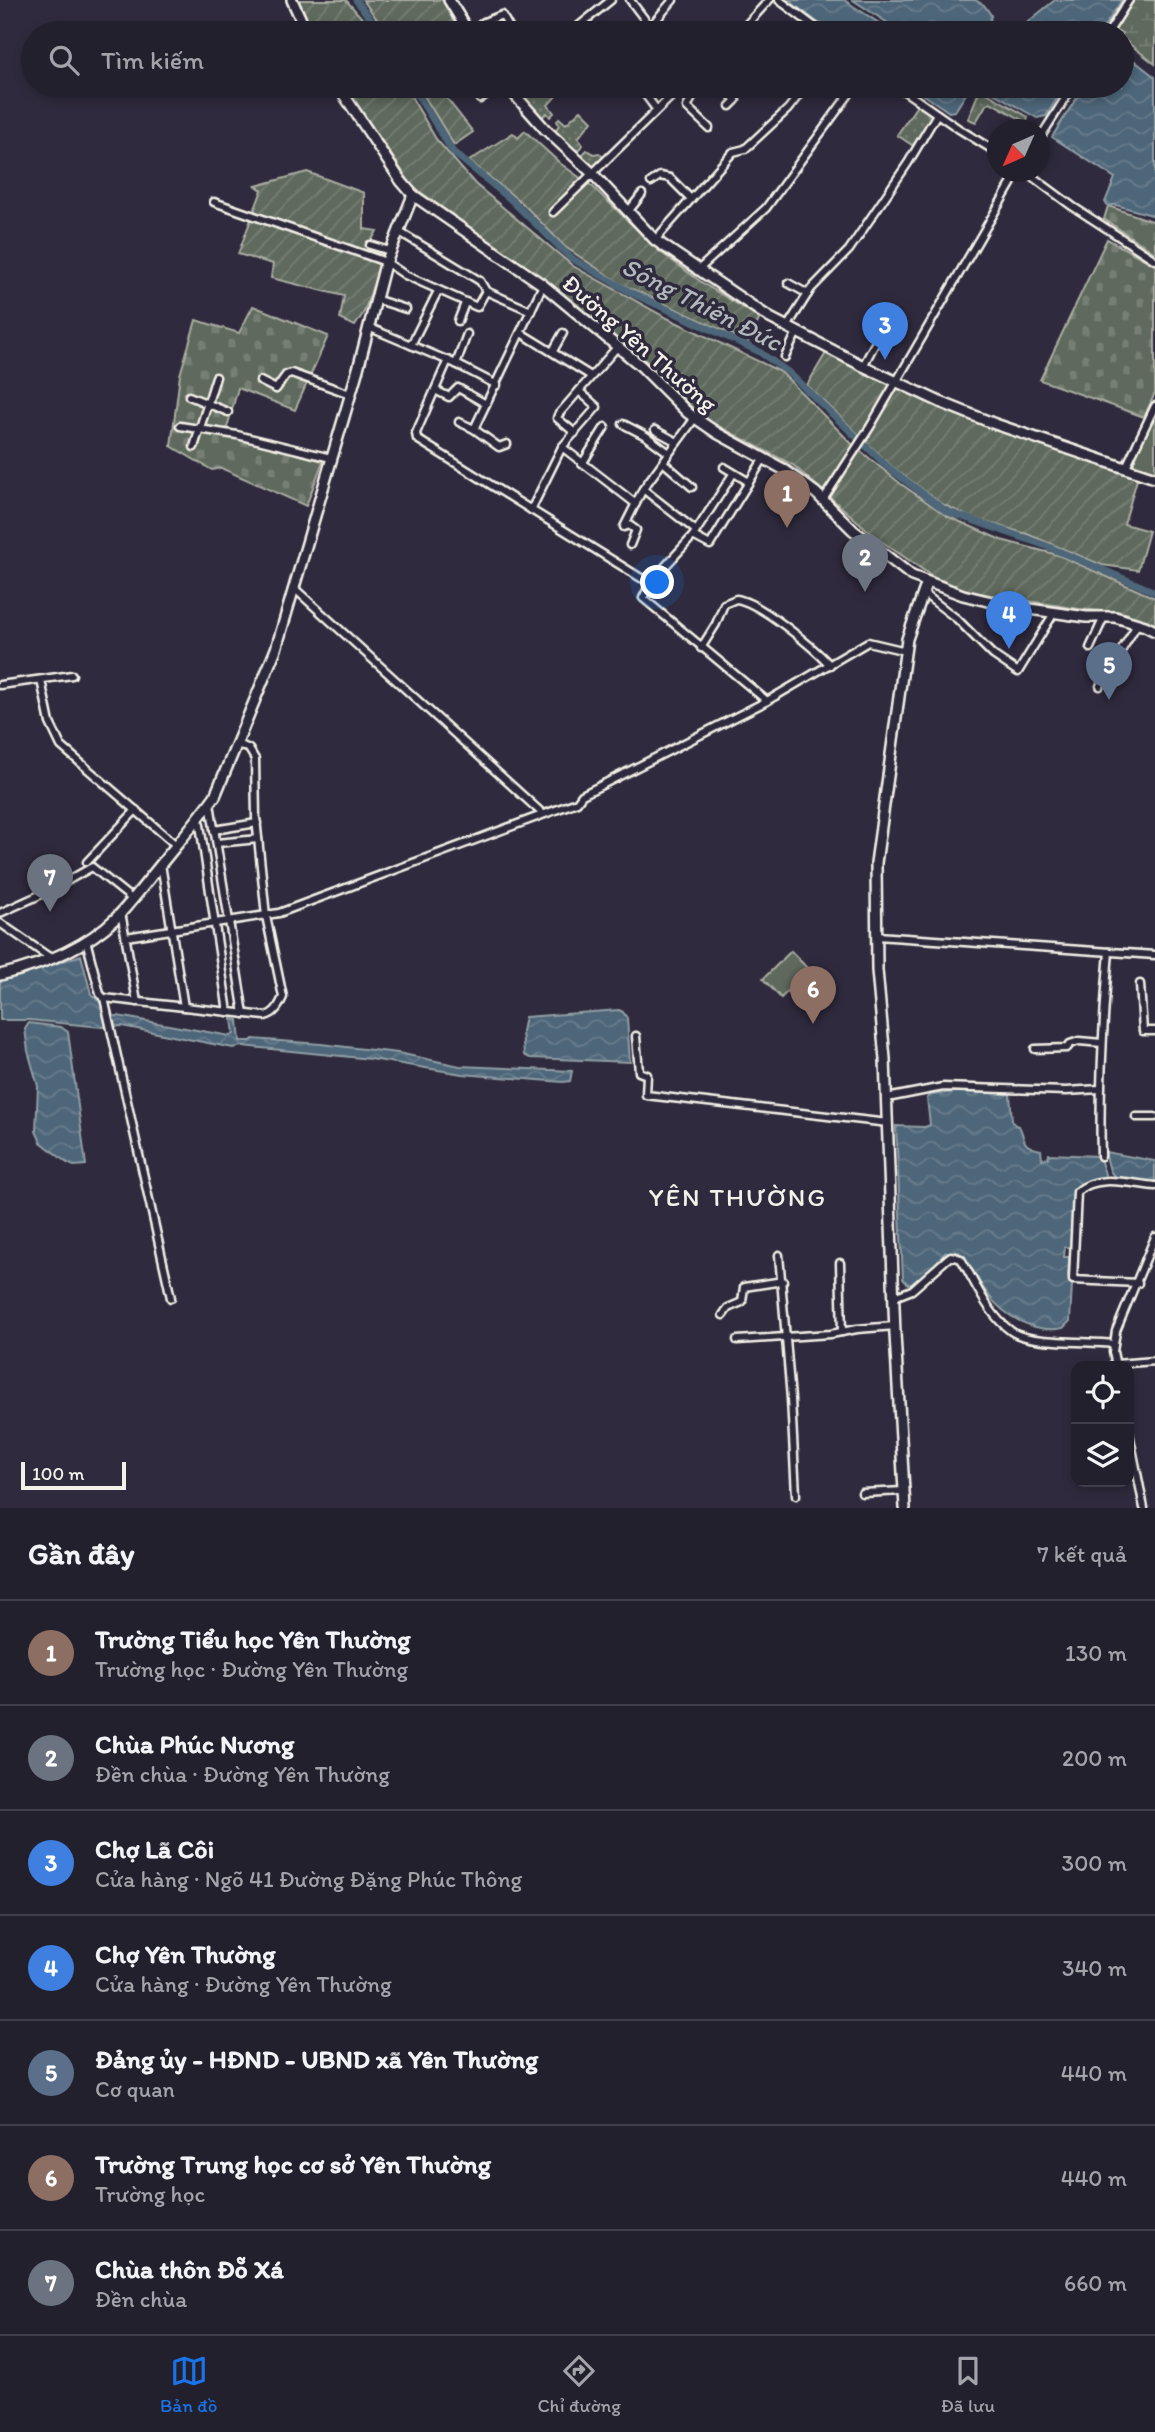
<!DOCTYPE html>
<html lang="vi">
<meta charset="utf-8">
<style>
:root{--surface:#23202e;--page:#2b2836;--text:#f1f3f6;--muted:#a3a3aa;--line:#403e4a;--accent:#1a73e8}
body{margin:0;font-family:Itim,sans-serif;background:var(--page);color:var(--text)}
.controls{position:absolute;right:21px;bottom:21px;display:grid;overflow:hidden;border-radius:14px;box-shadow:0 4px 10px #0003}
.controls button{width:63px;height:63px;display:grid;place-items:center;padding:0;border:0;border-bottom:2px solid var(--line);background:var(--surface);color:var(--text);font:35px sans-serif}
.compass{position:absolute;left:987px;top:119px;width:63px;height:63px;border-radius:50%;background:var(--surface);box-shadow:0 4px 10px #0003;rotate:225deg}
.scale{position:absolute;left:21px;bottom:18px;width:105px;box-sizing:border-box;padding-left:7px;border:4px solid #f4f1e8;border-top:0;font-size:19px;line-height:24px;white-space:nowrap;color:#f4f1e8;-webkit-text-stroke:5px #2f2a3d;paint-order:stroke}
.you{position:absolute;left:658px;top:583px;width:24px;height:24px;margin:-18px;border:5px solid #fff;border-radius:50%;background:#1a73e8;box-shadow:0 0 0 10px #1a73e833}
.badge{display:grid;place-items:center;width:46px;height:46px;border-radius:50%;background:var(--accent);color:#fff;font-size:23px;font-weight:700}
.pin{position:absolute;translate:-50% -58px;filter:drop-shadow(0 2px 4px #0008)}
.pin::after{content:'';position:absolute;top:37px;width:24px;height:21px;background:inherit;clip-path:polygon(0 0,100% 0,50% 100%)}
.list{margin:0;padding:0;list-style:none}
h2{display:flex;justify-content:space-between;align-items:center;height:91px;margin:0;padding:0 28px;font-size:30px}
h2 small{font-size:23px;font-weight:400;color:var(--muted)}
.list li{display:grid;grid-template-columns:46px 1fr auto;gap:21px;align-items:center;box-sizing:border-box;height:105px;padding:0 28px;border-top:2px solid var(--line)}
.list b{display:block;font-size:26px;white-space:nowrap}
.list p{margin:0;font-size:23px;white-space:nowrap;color:var(--muted)}
.list em{font-size:23px;font-style:normal;color:var(--muted)}
.icon{flex:none;width:38px;height:38px;fill:none;stroke:currentColor;stroke-width:2;stroke-linecap:round;stroke-linejoin:round}
.map{position:relative;flex:none;width:1155px;height:1508px;overflow:hidden}
.search{position:absolute;background:var(--surface);box-shadow:0 4px 10px #0003;left:21px;right:21px;top:21px;height:77px;display:flex;align-items:center;gap:18px;box-sizing:border-box;padding:0 24px;border-radius:38px;color:var(--muted);font-size:26px}
.sheet{height:826px;background:var(--surface)}
nav{display:flex;justify-content:space-around;align-items:center;box-sizing:border-box;height:98px;border-top:2px solid var(--line);background:var(--surface);font-size:19px;color:var(--muted)}
nav a{display:grid;justify-items:center;gap:4px}
nav .on{color:var(--accent)}
.map>svg:first-child{display:block}
.grass{fill:#5f695d;stroke:#aaada2;stroke-width:2}
.wetland{fill:url(#wetland-marsh);stroke:#aaada2;stroke-width:2}
.cemetery{fill:url(#cemetery-stones);stroke:#aaada2;stroke-width:2}
.park{fill:url(#park-dots);stroke:#aaada2;stroke-width:2}
.garden{fill:url(#garden-furrows);stroke:#aaada2;stroke-width:2}
.water{fill:url(#water-waves);stroke:#909ea5;stroke-width:2}
.lines{fill:none;stroke-linecap:round;stroke-linejoin:round}
.canal{stroke:#4e6679;stroke-width:7}
.street-casing{stroke:#f4f1e8;stroke-width:11}
.secondary-casing{stroke:#f4f1e8;stroke-width:14}
.street{stroke:#2f2a3d;stroke-width:6}
.secondary{stroke:#2f2a3d;stroke-width:9}
.labels{text-anchor:middle;dominant-baseline:central;stroke-width:7;stroke-linejoin:round;paint-order:stroke}
.street-label{font-size:24px;fill:#f4f1e8;stroke:#2f2a3d}
.water-label{font-size:26px;font-style:italic;fill:#b2b9bc;stroke:#2f2a3d}
.neighbourhood-label{font-size:26px;letter-spacing:2px;fill:#f4f1e8;stroke:#2f2a3d}
</style>
<div class="map">
<svg width="1155" height="1508" viewBox="0 0 1155 1508">
<defs>
<pattern id="wetland-marsh" width="20" height="14" patternUnits="userSpaceOnUse" patternTransform="scale(1.75)"><rect width="20" height="14" fill="#5f695d"/><path d="M1 5h8M5 5V1M11 12h8M15 12V8" fill="none" stroke="#777f74"/></pattern>
<pattern id="cemetery-stones" width="16" height="16" patternUnits="userSpaceOnUse" patternTransform="scale(1.75)"><rect width="16" height="16" fill="#5f695d"/><path d="M2 7V4a2 2 0 0 1 4 0v3zM10 15v-3a2 2 0 0 1 4 0v3z" fill="#777f74"/></pattern>
<pattern id="park-dots" width="8" height="8" patternUnits="userSpaceOnUse" patternTransform="scale(1.75)"><rect width="8" height="8" fill="#5f695d"/><path d="M2 2h.1M6 6h.1" fill="none" stroke="#777f74" stroke-width="1.8" stroke-linecap="round"/></pattern>
<pattern id="garden-furrows" width="10" height="10" patternUnits="userSpaceOnUse" patternTransform="scale(1.75)"><rect width="10" height="10" fill="#5f695d"/><path d="M-1 1l2-2M0 10L10 0M9 11l2-2" fill="none" stroke="#777f74"/></pattern>
<pattern id="water-waves" width="16" height="10" patternUnits="userSpaceOnUse" patternTransform="scale(1.75)"><rect width="16" height="10" fill="#4e6679"/><path d="M0 5q4-4 8 0t8 0" fill="none" stroke="#687c8c"/></pattern>
</defs>
<rect width="100%" height="100%" fill="#2f2a3d"/>
<filter id="ink" filterUnits="userSpaceOnUse"><feTurbulence type="fractalNoise" baseFrequency=".0143" numOctaves="2"/><feDisplacementMap in="SourceGraphic" scale="14" xChannelSelector="R" yChannelSelector="G"/><feConvolveMatrix kernelMatrix="1 2 1 2 8 2 1 2 1" color-interpolation-filters="sRGB"/></filter>
<g filter="url(#ink)">
<g class="grass">
<path d="M1155,411V473L1131,465Z"/>
<path d="M791,951L809,970L781,998L763,979Z"/>
</g>
<path class="wetland" d="M1133,0H1155V64L1122,38V33L1113,31Z"/>
<g class="cemetery">
<path d="M1108,206L1155,222V253L1104,219Z"/>
<path d="M1107,239L1155,265V393L1144,417L1040,380Z"/>
<path d="M253,306L328,336L295,410L238,388L225,435L323,461L306,506L221,468L212,470L171,446L180,375L196,320L239,333Z"/>
</g>
<g class="park">
<path d="M521,86H565L548,105L554,113L550,117L547,113L540,119L516,89Z"/>
<path d="M980,89L1028,117L1026,122L990,102L986,105L976,122L968,119Z"/>
<path d="M918,104L935,114L915,147L897,135Z"/>
<path d="M581,110L592,121L578,138L583,145L576,152L555,131L559,125L557,121L559,118L566,124Z"/>
<path d="M587,150L594,154L599,153L605,159L595,173L579,158Z"/>
</g>
<g class="garden">
<path d="M297,0H346L375,33H315Z"/>
<path d="M363,0H443L459,33H387Z"/>
<path d="M345,86H405L436,139L475,184L573,266L665,317L781,372L852,444L901,484L947,516L1001,540L1058,555L1155,598V627L1126,613L1079,609L972,592L935,578L878,539L793,465L701,417L649,363L595,325L539,276L413,187Z"/>
<path d="M418,86H437L473,132L454,145Z"/>
<path d="M525,131L561,164L593,187L659,251L704,284L760,318L748,342L621,284L565,247L522,203L469,161L513,133L518,138Z"/>
<path d="M307,172L364,193V229L377,231L367,248L384,254L364,312L355,326L340,319L344,296L271,278L273,264L238,254L262,190L256,186Z"/>
<path d="M826,353L987,427L1138,476L1124,524L1149,531L1138,570L1102,565L1027,534L972,518L942,504L891,466L807,385Z"/>
</g>
<g class="water">
<path d="M788,0H844L894,33H832Z"/>
<path d="M853,0H975L984,5L991,15L988,33H903Z"/>
<path d="M1055,0H1122L1100,33H1026L1019,29Z"/>
<path d="M1122,51L1155,77V216L1116,205L1108,206L1105,202L1115,178L1052,137L1084,86H1122Z"/>
<path d="M911,86H971L955,111L949,112Z"/>
<path d="M981,86H1065L1046,116L1037,118Z"/>
<path d="M81,955L91,994L103,1005L105,1017L118,1016L230,1036L234,1034L232,1019L238,1020L240,1041H251L253,1039L321,1044L398,1053L460,1066L572,1071L570,1081L563,1082L462,1074L371,1059L242,1046L233,1048L122,1026L102,1027L29,1020H0V979L20,976Z"/>
<path d="M619,1010L623,1012L627,1018L630,1062L530,1058L524,1055L522,1031L525,1017Z"/>
<path d="M29,1023L61,1027L68,1032L86,1165L74,1166L67,1163L41,1142L36,1131L38,1086L28,1051L25,1029Z"/>
<path d="M962,1091L1010,1094L1012,1121L1015,1125L1019,1126C1027,1141 1019,1145 1041,1150L1042,1159L1048,1158L1049,1154L1099,1156L1106,1177C1094,1179 1084,1180 1075,1190L1070,1247H1065L1064,1257H1069L1068,1276L1072,1284L1070,1321L1063,1328C1035,1334 1003,1316 987,1293C977,1280 970,1264 959,1252H946L925,1275L913,1285L908,1284L903,1279L896,1126L925,1127L930,1125L927,1098L932,1095Z"/>
<path d="M1105,1152L1155,1161V1181L1115,1177L1110,1171Z"/>
</g>
<g class="lines">
<g class="canal">
<path d="M356,0L381,33"/>
<path d="M412,86L453,152L509,198L571,258L632,293L758,351L788,372L889,468L946,511L1044,545L1155,592"/>
</g>
<g class="street-casing">
<g id="street">
<path d="M630,0L655,33"/>
<path d="M779,0L823,33"/>
<path d="M651,26L673,0"/>
<path d="M469,33L484,22L502,15L512,33"/>
<path d="M570,33L611,0"/>
<path d="M739,33L769,0"/>
<path d="M1108,33L1129,0"/>
<path d="M639,86L656,109"/>
<path d="M687,86L693,96L687,107L709,128"/>
<path d="M726,86L724,88L736,100L730,106"/>
<path d="M897,86L959,129L998,153"/>
<path d="M480,99L498,86"/>
<path d="M1040,138L1073,86"/>
<path d="M1026,172L1072,206L1155,260"/>
<path d="M651,182L660,176L670,178L691,199"/>
<path d="M214,202L386,262L405,275L477,307L486,291"/>
<path d="M553,212L682,86"/>
<path d="M628,212L642,194"/>
<path d="M398,231L480,281L486,291L531,311"/>
<path d="M655,240L733,152L745,149L788,109L798,96L795,86"/>
<path d="M370,245L390,251"/>
<path d="M697,271L766,208L855,86"/>
<path d="M788,283L808,294"/>
<path d="M375,299L406,309"/>
<path d="M458,321L465,303"/>
<path d="M368,327L456,364L497,385"/>
<path d="M787,327L811,289L849,250L908,163L937,114"/>
<path d="M521,333L591,376"/>
<path d="M411,345L438,291"/>
<path d="M553,351L563,333"/>
<path d="M785,357L797,332"/>
<path d="M448,360L416,433L417,439L641,578L651,582"/>
<path d="M456,364L467,334"/>
<path d="M863,366L879,336"/>
<path d="M260,381L276,389L286,375L291,373L350,394"/>
<path d="M435,390L449,397L458,388L486,404"/>
<path d="M189,396L228,412"/>
<path d="M459,422L474,429L499,447L507,444"/>
<path d="M623,424L646,436L669,453"/>
<path d="M180,426L237,435L331,458"/>
<path d="M474,429L543,285"/>
<path d="M655,430L677,442"/>
<path d="M575,433L557,418L558,415L618,346"/>
<path d="M194,447L216,377"/>
<path d="M562,447L636,504"/>
<path d="M663,462L692,487"/>
<path d="M582,464L605,427"/>
<path d="M724,467L749,482"/>
<path d="M1125,469L1155,406"/>
<path d="M733,474L693,536L651,582L643,598L767,701"/>
<path d="M643,489L695,530"/>
<path d="M823,500L870,427L1018,172"/>
<path d="M531,510L562,447L597,407L579,391"/>
<path d="M693,536L710,545L764,458"/>
<path d="M630,545L636,530L629,525L624,527L643,489L695,418"/>
<path d="M294,588L543,814"/>
<path d="M923,593L957,619L993,655L1018,672L1054,613"/>
<path d="M701,648L716,624L724,604L736,599C760,602 813,647 830,665"/>
<path d="M1090,648L1104,617"/>
<path d="M41,680L50,723L61,746L176,845"/>
<path d="M0,685L72,675"/>
<path d="M1100,686L1138,623"/>
<path d="M210,803L244,1014"/>
<path d="M199,818L228,1012"/>
<path d="M214,830L257,823"/>
<path d="M217,843L258,839"/>
<path d="M87,862L136,810"/>
<path d="M161,864L184,1007"/>
<path d="M121,912L137,1002"/>
<path d="M0,913L53,889L92,867L132,899"/>
<path d="M0,923L52,959"/>
<path d="M877,936L1155,955"/>
<path d="M126,937L279,913L577,802L582,795L767,701L868,642L906,651"/>
<path d="M86,940L100,994L104,998L171,1298"/>
<path d="M1140,984L1143,1031H1155"/>
<path d="M104,998L265,1016C275,1014 279,1006 283,997L266,916L256,818L255,759L249,749L236,743"/>
<path d="M636,1036L639,1072L647,1075L646,1095L888,1123"/>
<path d="M1035,1049L1067,1048L1070,1044L1079,1041L1102,1043"/>
<path d="M887,1098L943,1087L1066,1091L1100,1089"/>
<path d="M1136,1117H1155"/>
<path d="M1101,1156C1099,1088 1103,1020 1109,952"/>
<path d="M779,1255L791,1399L796,1495"/>
<path d="M840,1263L842,1332"/>
<path d="M1138,1283L1073,1280L1077,1192C1097,1173 1130,1184 1155,1186"/>
<path d="M894,1297L912,1290L947,1259L951,1256L961,1259C975,1282 988,1315 1011,1331C1027,1344 1089,1341 1113,1344"/>
<path d="M723,1315L728,1308L742,1302L744,1287L783,1281"/>
<path d="M737,1340L831,1334L857,1329L895,1326"/>
<path d="M1115,1364L1155,1361"/>
<path d="M1116,1366L1113,1352L1116,1331L1155,1237"/>
<path d="M1129,1433L1144,1508"/>
<path d="M862,1493L904,1491"/>
</g>
</g>
<g class="secondary-casing">
<g id="secondary">
<path d="M292,0L307,33"/>
<path d="M449,0L469,33"/>
<path d="M338,86L401,181L413,195L543,285L641,366L688,413L717,433L783,469L816,493L853,530L912,576L963,595L1008,606L1086,617H1115L1145,626L1155,631"/>
<path d="M507,86L545,129L593,174L655,240L770,318L863,366L940,402L995,424L1155,478"/>
<path d="M0,975C42,965 84,949 116,918C131,903 144,885 158,868C177,844 197,821 215,796L276,649L358,369L384,268L413,195"/>
<path d="M905,1508L895,1334L885,1059L877,970L876,863L907,639L927,582"/>
</g>
</g>
<use href="#street" class="street"/>
<use href="#secondary" class="secondary"/>
</g>
</g>
<g class="labels">
<g class="street-label">
<text transform="translate(640 343) rotate(41)">Đường Yên Thường</text>
</g>
<g class="water-label">
<text transform="translate(702 304) rotate(27)">Sông Thiên Đức</text>
</g>
<g class="neighbourhood-label">
<text x="738" y="1197">YÊN THƯỜNG</text>
</g>
</g>
</svg>
<div class="controls">
<button><svg class="icon" aria-label="locate" viewBox="0 0 24 24"><circle cx="12" cy="12" r="6"/><path d="M12 2v4M12 18v4M2 12h4M18 12h4"/></svg></button>
<button><svg class="icon" aria-label="layers" viewBox="0 0 24 24"><path d="M12 4l9 5-9 5-9-5zM3 14l9 5 9-5"/></svg></button>
</div>
<svg class="compass" viewBox="-18 -18 36 36"><path d="M0-13l5 13h-10z" fill="#e53935"/><path d="M0 13l5-13h-10z" fill="#a3a3aa"/></svg>
<div class="scale">100 m</div>
<div class="you"></div>
<div class="pin badge" style="left:787px;top:528px;background:#8d6e63">1</div>
<div class="pin badge" style="left:865px;top:592px;background:#6b7280">2</div>
<div class="pin badge" style="left:885px;top:360px;background:#3f7fe0">3</div>
<div class="pin badge" style="left:1009px;top:649px;background:#3f7fe0">4</div>
<div class="pin badge" style="left:1109px;top:700px;background:#5c6f8a">5</div>
<div class="pin badge" style="left:813px;top:1024px;background:#8d6e63">6</div>
<div class="pin badge" style="left:50px;top:912px;background:#6b7280">7</div>
<div class="search"><svg class="icon" aria-label="search" viewBox="0 0 24 24"><circle cx="10" cy="10" r="6"/><path d="M15 15l6 6"/></svg>Tìm kiếm</div>
</div>
<section class="sheet">
<h2>Gần đây<small>7 kết quả</small></h2>
<ul class="list">
<li><span class="badge" style="background:#8d6e63">1</span><div><b>Trường Tiểu học Yên Thường</b><p>Trường học · Đường Yên Thường</p></div><em>130 m</em></li>
<li><span class="badge" style="background:#6b7280">2</span><div><b>Chùa Phúc Nương</b><p>Đền chùa · Đường Yên Thường</p></div><em>200 m</em></li>
<li><span class="badge" style="background:#3f7fe0">3</span><div><b>Chợ Lã Côi</b><p>Cửa hàng · Ngõ 41 Đường Đặng Phúc Thông</p></div><em>300 m</em></li>
<li><span class="badge" style="background:#3f7fe0">4</span><div><b>Chợ Yên Thường</b><p>Cửa hàng · Đường Yên Thường</p></div><em>340 m</em></li>
<li><span class="badge" style="background:#5c6f8a">5</span><div><b>Đảng ủy - HĐND - UBND xã Yên Thường</b><p>Cơ quan</p></div><em>440 m</em></li>
<li><span class="badge" style="background:#8d6e63">6</span><div><b>Trường Trung học cơ sở Yên Thường</b><p>Trường học</p></div><em>440 m</em></li>
<li><span class="badge" style="background:#6b7280">7</span><div><b>Chùa thôn Đỗ Xá</b><p>Đền chùa</p></div><em>660 m</em></li>
</ul>
</section>
<nav>
<a class="on"><svg class="icon" aria-label="map" viewBox="0 0 24 24"><path d="M3 6l6-2 6 2 6-2v14l-6 2-6-2-6 2zM9 4v14M15 6v14"/></svg>Bản đồ</a>
<a><svg class="icon" aria-label="directions" viewBox="0 0 24 24"><path d="M12 3l9 9-9 9-9-9zM9 14v-3h6M13 9l2 2-2 2"/></svg>Chỉ đường</a>
<a><svg class="icon" aria-label="saved" viewBox="0 0 24 24"><path d="M7 4h10v16l-5-4-5 4z"/></svg>Đã lưu</a>
</nav>
